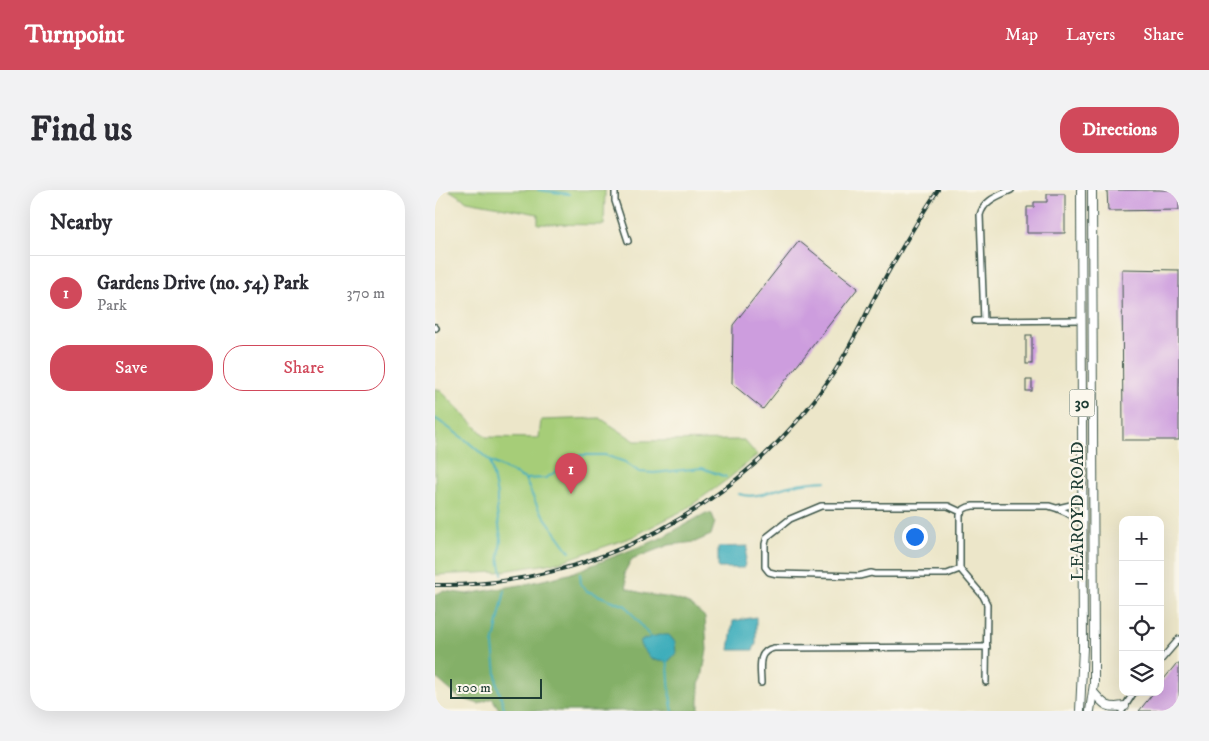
<!DOCTYPE html>
<meta charset="utf-8">
<style>
:root{--surface:#fff;--page:#f2f2f3;--text:#2b2b33;--muted:#7c7c81;--line:#e1e1e2;--accent:#d1495b}
body{margin:0;font-family:"IM FELL DW Pica",serif;background:var(--page);color:var(--text)}
.controls{position:absolute;right:15px;bottom:15px;display:grid;overflow:hidden;border-radius:10px;box-shadow:0 5px 20px #0002}
.controls button{width:45px;height:45px;display:grid;place-items:center;padding:0;border:0;border-bottom:1px solid var(--line);background:var(--surface);color:var(--text);font:25px sans-serif}
.scale{position:absolute;left:15px;bottom:12px;width:92px;box-sizing:border-box;padding-left:5px;border:2px solid #1f3d34;border-top:0;font-size:14px;line-height:18px;white-space:nowrap;color:#1f3d34;-webkit-text-stroke:4px #fbf7ec;paint-order:stroke}
.you{position:absolute;left:479px;top:346px;width:18px;height:18px;margin:-12px;border:4px solid #fff;border-radius:50%;background:#1a73e8;box-shadow:0 0 0 8px #1a73e833}
.badge{display:grid;place-items:center;width:32px;height:32px;border-radius:50%;background:var(--accent);color:#fff;font-size:16px;font-weight:700}
.pin{position:absolute;translate:-50% -41px;filter:drop-shadow(0 1px 2px #0008)}
.pin::after{content:'';position:absolute;top:26px;width:18px;height:15px;background:inherit;clip-path:polygon(0 0,100% 0,50% 100%)}
.list{margin:0;padding:0;list-style:none}
h2{display:flex;justify-content:space-between;align-items:center;height:65px;margin:0;padding:0 20px;font-size:21px}
h2 small{font-size:16px;font-weight:400;color:var(--muted)}
.list li{display:grid;grid-template-columns:32px 1fr auto;gap:15px;align-items:center;box-sizing:border-box;height:75px;padding:0 20px;border-top:1px solid var(--line)}
.list b{display:block;font-size:19px;white-space:nowrap}
.list p{margin:0;font-size:16px;white-space:nowrap;color:var(--muted)}
.list em{font-size:16px;font-style:normal;color:var(--muted)}
.actions{display:flex;gap:10px;padding:15px 20px}
.actions a{flex:1;padding:11px 0;border:1px solid var(--accent);border-radius:20px;text-align:center;font-size:18px;color:var(--accent)}
.actions .main{background:var(--accent);color:#fff}
.icon{flex:none;width:28px;height:28px;fill:none;stroke:currentColor;stroke-width:2;stroke-linecap:round;stroke-linejoin:round}
.map{position:relative;flex:none;width:744px;height:521px;overflow:hidden;border-radius:20px}
header{display:flex;align-items:center;gap:30px;box-sizing:border-box;height:70px;padding:0 25px;background:var(--accent);color:#fff}
header strong{font-size:24px}
nav{display:flex;gap:28px;margin-inline-start:auto;font-size:18px}
.intro{display:flex;align-items:center;justify-content:space-between;box-sizing:border-box;height:120px;padding:0 30px}
h1{margin:0;font-size:35px}
.button{padding:12px 22px;border-radius:20px;background:var(--accent);color:#fff;font-size:18px;font-weight:700}
main{display:flex;gap:30px;padding:0 30px}
aside{flex:1;background:var(--surface);border-radius:20px;box-shadow:0 5px 20px #0002}
.map>svg:first-child{display:block}
.green{fill:#a6cd78;stroke:#628556}
.forest{fill:#84b068;stroke:#52764e}
.water{fill:#3eadbb;stroke:#2e7578}
.lines{fill:none;stroke-linecap:round;stroke-linejoin:round}
.stream{stroke:#3eadbb;stroke-width:2}
.building{fill:#cd9dde}
.street-casing{stroke:#3e564a;stroke-width:8}
.primary-casing{stroke:#3e564a;stroke-width:10}
.street{stroke:#fff;stroke-width:5}
.primary{stroke:#fff;stroke-width:8}
.rail-casing{stroke:#1f3d34;stroke-width:4}
.rail{stroke:#fbf7ec;stroke-width:2;stroke-dasharray:5.5;stroke-linecap:butt}
.labels{text-anchor:middle;dominant-baseline:central;stroke-width:4.5;stroke-linejoin:round;paint-order:stroke}
.shield{fill:#fbf7ec;stroke:#61756b;stroke-width:1}
.shield-label{font-size:16px;font-weight:bold;fill:#1f3d34}
.street-label{font-size:18px;fill:#1f3d34;stroke:#fbf7ec}
</style>
<header>
<strong>Turnpoint</strong>
<nav><a>Map</a><a>Layers</a><a>Share</a></nav>
</header>
<div class="intro"><h1>Find us</h1><a class="button">Directions</a></div>
<main>
<aside>
<h2>Nearby<small></small></h2>
<ul class="list">
<li><span class="badge">1</span><div><b>Gardens Drive (no. 54) Park</b><p>Park</p></div><em>370 m</em></li>
</ul>
<div class="actions"><a class="main">Save</a><a>Share</a></div>
</aside>
<div class="map">
<svg width="744" height="521" viewBox="0 0 744 521">
<rect width="100%" height="100%" fill="#fbf7ec"/>
<filter id="ink" filterUnits="userSpaceOnUse"><feTurbulence type="fractalNoise" baseFrequency=".02" numOctaves="2"/><feDisplacementMap in="SourceGraphic" scale="10" xChannelSelector="R" yChannelSelector="G"/><feConvolveMatrix kernelMatrix="1 2 1 2 8 2 1 2 1" color-interpolation-filters="sRGB"/></filter>
<filter id="wash" filterUnits="userSpaceOnUse"><feTurbulence type="fractalNoise" baseFrequency=".0096" numOctaves="4" result="noise"/><feDisplacementMap in="SourceGraphic" scale="20" xChannelSelector="R" yChannelSelector="G"/><feGaussianBlur stdDeviation="1.12" result="paint"/><feColorMatrix in="noise" values="0 0 0 0 0 0 0 0 0 0 0 0 0 0 0 0 0 1.4 0 .05"/><feComposite in="paint" operator="in"/></filter>
<g filter="url(#wash)">
<rect width="100%" height="100%" fill="#ece6c9"/>
<g class="green">
<path d="M14,0H170L169,35L103,34V24L32,11Z"/>
<path d="M0,198L5,200L51,247L104,248L106,230L165,228L200,251L309,250L322,265L293,289L251,319L197,347L125,372L62,382L0,385Z"/>
</g>
<path class="forest" d="M271,323L277,324L280,332L276,345L260,352L234,355L197,369L189,383L192,398C211,407 236,405 254,414C260,417 265,423 270,427L272,460L267,488L264,494V521H65L57,508L44,514L23,507L0,487V404L9,401L32,404L91,394L134,384L224,349Z"/>
<g class="water">
<path d="M313,356L309,378H283V357Z"/>
<path d="M321,427V454L318,460H294L298,431Z"/>
<path d="M224,445H234L240,452L241,463L234,471C217,473 214,467 205,455L206,450Z"/>
</g>
<g class="lines">
<g class="stream">
<path d="M103,0L134,4"/>
<path d="M0,228L32,251L55,271L90,289L103,318L135,362"/>
<path d="M55,271L62,305V322L66,349L64,368L67,384"/>
<path d="M90,289L111,288L146,265H170L190,272L204,282L219,283L267,278L291,287"/>
<path d="M304,304C323,310 340,298 359,295C369,292 380,292 391,291"/>
<path d="M145,384L146,395L152,401L191,416L216,448"/>
<path d="M70,400L58,455L62,494L70,521"/>
<path d="M232,469C235,486 233,504 238,521"/>
</g>
</g>
<g id="blocks">
<g class="building">
<path d="M672,0H744V20L673,21Z"/>
<path d="M612,4H630V43H592V17H599V12H612Z"/>
<path d="M364,51L423,98L328,219L297,194L298,135Z"/>
<path d="M687,79L744,80V250H688Z"/>
<rect x="591" y="145" width="6" height="29"/>
<rect x="591" y="190" width="6" height="11"/>
<path d="M741,474H744V521H704L719,502H725V494Z"/>
</g>
</g>
</g>
<g filter="url(#ink)">
<use href="#blocks" fill-opacity="0" stroke="#3e564a" stroke-width="1"/>
<g class="lines">
<g class="street-casing">
<g id="street">
<path d="M180,0V11L193,51"/>
<path d="M540,131L647,130"/>
<path d="M549,131L545,25C549,10 563,6 576,0"/>
<path d="M0,137L1,138"/>
<path d="M623,318L636,315L647,309"/>
<path d="M525,379L512,384H440L436,383L424,386L342,384L334,382L330,377V354L332,347L355,329L386,316H513L526,322"/>
<path d="M725,471L744,449"/>
<path d="M551,492L552,414L548,406L525,379V325C527,319 531,317 538,316H614C627,319 636,325 647,332"/>
<path d="M326,493C326,479 321,461 339,458L552,457"/>
<path d="M687,521L699,502"/>
</g>
</g>
<g class="primary-casing">
<g id="primary">
<path d="M658,502C670,515 671,519 690,516"/>
<path d="M645,521L648,458L646,0"/>
<path d="M655,521L659,494V472L657,0"/>
</g>
</g>
<use href="#street" class="street"/>
<use href="#primary" class="primary"/>
<g class="rail-casing">
<path id="rail" d="M0,395C156,398 309,316 396,187C415,159 429,127 445,97C463,64 482,31 503,0"/>
</g>
<use href="#rail" class="rail"/>
</g>
</g>
<g class="labels">
<rect class="shield" x="634.5" y="199.5" width="25" height="27" rx="4"/>
<g class="shield-label">
<text x="647" y="213">30</text>
</g>
<g class="street-label">
<text transform="translate(643 321) rotate(-90)">LEAROYD ROAD</text>
</g>
</g>
</svg>
<div class="controls">
<button>+</button>
<button>−</button>
<button><svg class="icon" aria-label="locate" viewBox="0 0 24 24"><circle cx="12" cy="12" r="6"/><path d="M12 2v4M12 18v4M2 12h4M18 12h4"/></svg></button>
<button><svg class="icon" aria-label="layers" viewBox="0 0 24 24"><path d="M12 4l9 5-9 5-9-5zM3 14l9 5 9-5"/></svg></button>
</div>
<div class="scale">100 m</div>
<div class="you"></div>
<div class="pin badge" style="left:136px;top:304px">1</div>
</div>
</main>
